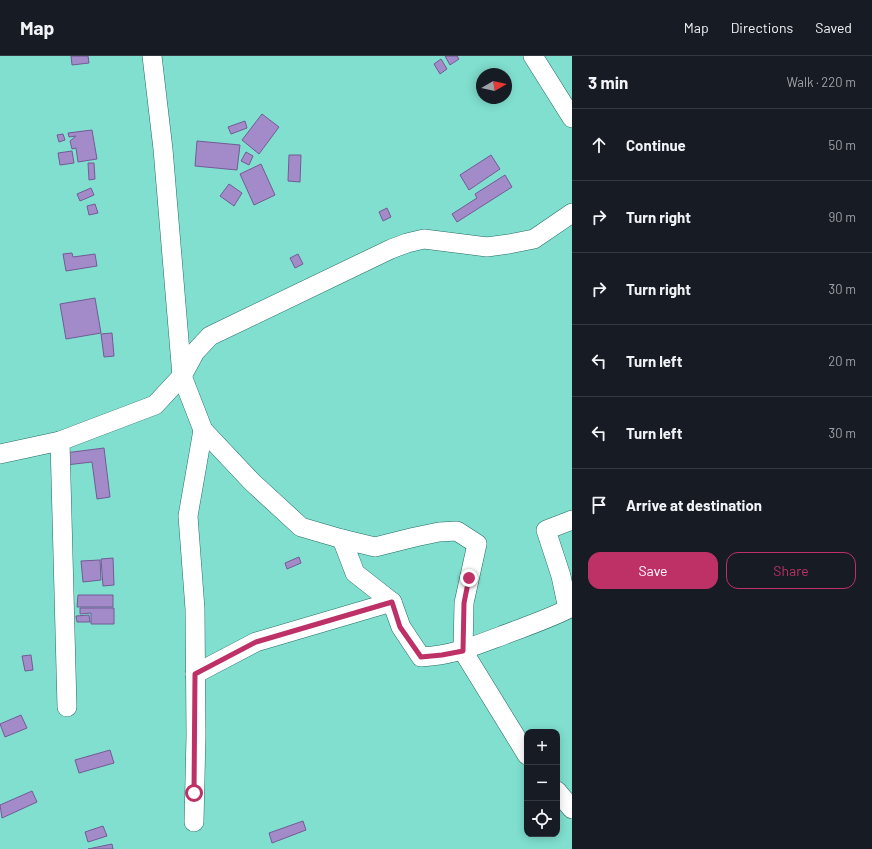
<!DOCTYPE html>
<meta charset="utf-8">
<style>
:root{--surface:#171b24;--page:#20242c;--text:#f1f3f6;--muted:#9ea1a6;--line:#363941;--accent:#bd3167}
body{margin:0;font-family:Barlow,sans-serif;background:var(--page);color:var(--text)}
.controls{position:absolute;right:12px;bottom:12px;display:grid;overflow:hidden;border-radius:8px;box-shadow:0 2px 10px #0003}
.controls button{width:36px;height:36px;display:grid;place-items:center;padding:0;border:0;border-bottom:1px solid var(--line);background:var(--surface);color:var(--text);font:20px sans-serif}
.compass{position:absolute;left:476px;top:12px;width:36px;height:36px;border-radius:50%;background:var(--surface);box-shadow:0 2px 10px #0003;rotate:81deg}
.stop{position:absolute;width:12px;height:12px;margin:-9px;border:3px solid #bd3167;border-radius:50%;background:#fff}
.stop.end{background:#bd3167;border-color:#fff;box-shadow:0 1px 4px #0008}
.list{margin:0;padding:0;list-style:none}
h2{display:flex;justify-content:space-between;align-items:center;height:52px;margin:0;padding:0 16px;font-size:17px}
h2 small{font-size:13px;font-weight:400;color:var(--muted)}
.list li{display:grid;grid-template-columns:26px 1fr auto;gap:12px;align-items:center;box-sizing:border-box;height:72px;padding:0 16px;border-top:1px solid var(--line)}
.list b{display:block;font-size:15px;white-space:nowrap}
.list em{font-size:13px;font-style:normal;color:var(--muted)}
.actions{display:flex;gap:8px;padding:12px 16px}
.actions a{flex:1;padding:9px 0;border:1px solid var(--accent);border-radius:12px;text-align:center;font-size:14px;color:var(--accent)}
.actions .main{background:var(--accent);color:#fff}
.icon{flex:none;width:22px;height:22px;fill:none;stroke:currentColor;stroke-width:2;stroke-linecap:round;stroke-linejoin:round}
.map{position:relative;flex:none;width:572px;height:793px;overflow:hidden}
header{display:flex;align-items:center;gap:24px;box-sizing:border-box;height:56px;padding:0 20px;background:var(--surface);border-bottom:1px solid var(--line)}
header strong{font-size:19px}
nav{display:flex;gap:22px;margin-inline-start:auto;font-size:14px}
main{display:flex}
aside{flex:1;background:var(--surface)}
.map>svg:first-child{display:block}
.building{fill:#a38bc9;stroke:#725b95}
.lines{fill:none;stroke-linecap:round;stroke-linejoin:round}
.minor-casing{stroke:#226d63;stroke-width:20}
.minor{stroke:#fff;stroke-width:19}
.route{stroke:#bd3167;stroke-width:5}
</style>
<header>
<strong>Map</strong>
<nav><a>Map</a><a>Directions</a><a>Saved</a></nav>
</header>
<main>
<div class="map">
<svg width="572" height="793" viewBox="0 0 572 793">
<rect width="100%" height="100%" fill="#80dfcf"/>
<g class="building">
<path d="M71,0H88L89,7L72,9Z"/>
<path d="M445,0H457L459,3L450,9Z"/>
<path d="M441,3L447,13L440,18L434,8Z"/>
<path d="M262,58L279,71L259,98L242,84Z"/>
<path d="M245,65L247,72L231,78L228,71Z"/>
<path d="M92,74L97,103L78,106L76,92L72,93L70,85L76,80L69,81L68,77Z"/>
<path d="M63,78L65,84L59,86L57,79Z"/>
<path d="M197,85L240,89L237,114L195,110Z"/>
<path d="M72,95L74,107L60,109L58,97Z"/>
<path d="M246,96L253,100L249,109L241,105Z"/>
<path d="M289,99H301L300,126L288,125Z"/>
<path d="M491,99L500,113L469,134L460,119Z"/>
<path d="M88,107H94L95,123L89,124Z"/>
<path d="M261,108L275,139L254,149L240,118Z"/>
<path d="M505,119L512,131L457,166L452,158L477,142L475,138Z"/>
<path d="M229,128L242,137L234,150L220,140Z"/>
<path d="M91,132L94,139L80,145L77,138Z"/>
<path d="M95,148L98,157L89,159L87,150Z"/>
<path d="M387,152L391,161L383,165L379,156Z"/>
<path d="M72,197L73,201L95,198L97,210L66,215L63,198Z"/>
<path d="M298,198L303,208L295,212L290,202Z"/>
<path d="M95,242L101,277L66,283L60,248Z"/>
<path d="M112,277L114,300L104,301L101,278Z"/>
<path d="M104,392L110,441L97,443L92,406L66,409L65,397Z"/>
<path d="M299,501L301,507L287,513L285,507Z"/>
<path d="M113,502L114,529L103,530L101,503Z"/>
<path d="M100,504L101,524L83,526L81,505Z"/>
<path d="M78,539H113V551H77Z"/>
<path d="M80,552H114V568H91V557L80,558Z"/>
<path d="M89,559L90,566H77L76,560Z"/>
<path d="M31,599L33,614L25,615L22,600Z"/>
<path d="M21,659L27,672L5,681L0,668Z"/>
<path d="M110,694L114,707L79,717L75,704Z"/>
<path d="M32,735L37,746L2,762L0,749Z"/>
<path d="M303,765L306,774L272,787L269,777Z"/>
<path d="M103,770L107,780L88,786L85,776Z"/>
<path d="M112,788L113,793H88Z"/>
</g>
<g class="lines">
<g class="minor-casing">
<g id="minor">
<path d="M152,0L163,93L182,320L203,374L252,426L301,471L342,483L375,491L415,481L439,476L457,475L477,488L464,547L463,595L527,699"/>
<path d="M533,0L572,62"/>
<path d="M60,385L67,651"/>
<path d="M0,398L60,385L155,349L182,320L195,296L210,280L391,193L407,187L424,183L487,191L509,188L534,183L572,157"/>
<path d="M342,483L355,517L392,546L401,571L421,601C453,599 472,591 501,580C524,571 546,564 568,553L561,520L546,474L572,464"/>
<path d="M195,618L256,586L392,546"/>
<path d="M557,735L572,753"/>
<path d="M194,766L196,679L195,553L188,460L203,374"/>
</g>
</g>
<use href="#minor" class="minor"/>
</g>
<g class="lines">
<path class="route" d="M194,737L195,618L256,586L392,546L400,571L421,601L442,599L463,595L464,547L469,522"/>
</g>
</svg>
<div class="controls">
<button>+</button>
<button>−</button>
<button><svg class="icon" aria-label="locate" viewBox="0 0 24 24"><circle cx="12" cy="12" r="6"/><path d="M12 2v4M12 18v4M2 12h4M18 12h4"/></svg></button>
</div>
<svg class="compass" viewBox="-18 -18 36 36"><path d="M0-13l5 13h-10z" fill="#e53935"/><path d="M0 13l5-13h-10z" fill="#9ea1a6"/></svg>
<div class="stop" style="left:194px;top:737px"></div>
<div class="stop end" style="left:469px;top:522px"></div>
</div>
<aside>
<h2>3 min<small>Walk · 220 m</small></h2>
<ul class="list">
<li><svg class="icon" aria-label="ahead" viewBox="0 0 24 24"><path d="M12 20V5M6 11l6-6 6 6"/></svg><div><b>Continue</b></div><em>50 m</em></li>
<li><svg class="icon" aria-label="right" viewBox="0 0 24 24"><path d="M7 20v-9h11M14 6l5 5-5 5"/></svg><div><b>Turn right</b></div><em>90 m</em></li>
<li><svg class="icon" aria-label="right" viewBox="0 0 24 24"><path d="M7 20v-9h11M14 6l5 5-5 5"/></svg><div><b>Turn right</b></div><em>30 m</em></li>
<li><svg class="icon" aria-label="left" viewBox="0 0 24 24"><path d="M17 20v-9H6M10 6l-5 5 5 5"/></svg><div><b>Turn left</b></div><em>20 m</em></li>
<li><svg class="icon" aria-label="left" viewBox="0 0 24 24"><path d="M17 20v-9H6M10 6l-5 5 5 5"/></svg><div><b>Turn left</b></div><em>30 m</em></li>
<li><svg class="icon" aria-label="arrive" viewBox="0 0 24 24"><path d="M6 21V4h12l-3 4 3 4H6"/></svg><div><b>Arrive at destination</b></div></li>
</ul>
<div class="actions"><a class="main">Save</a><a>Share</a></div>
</aside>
</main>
